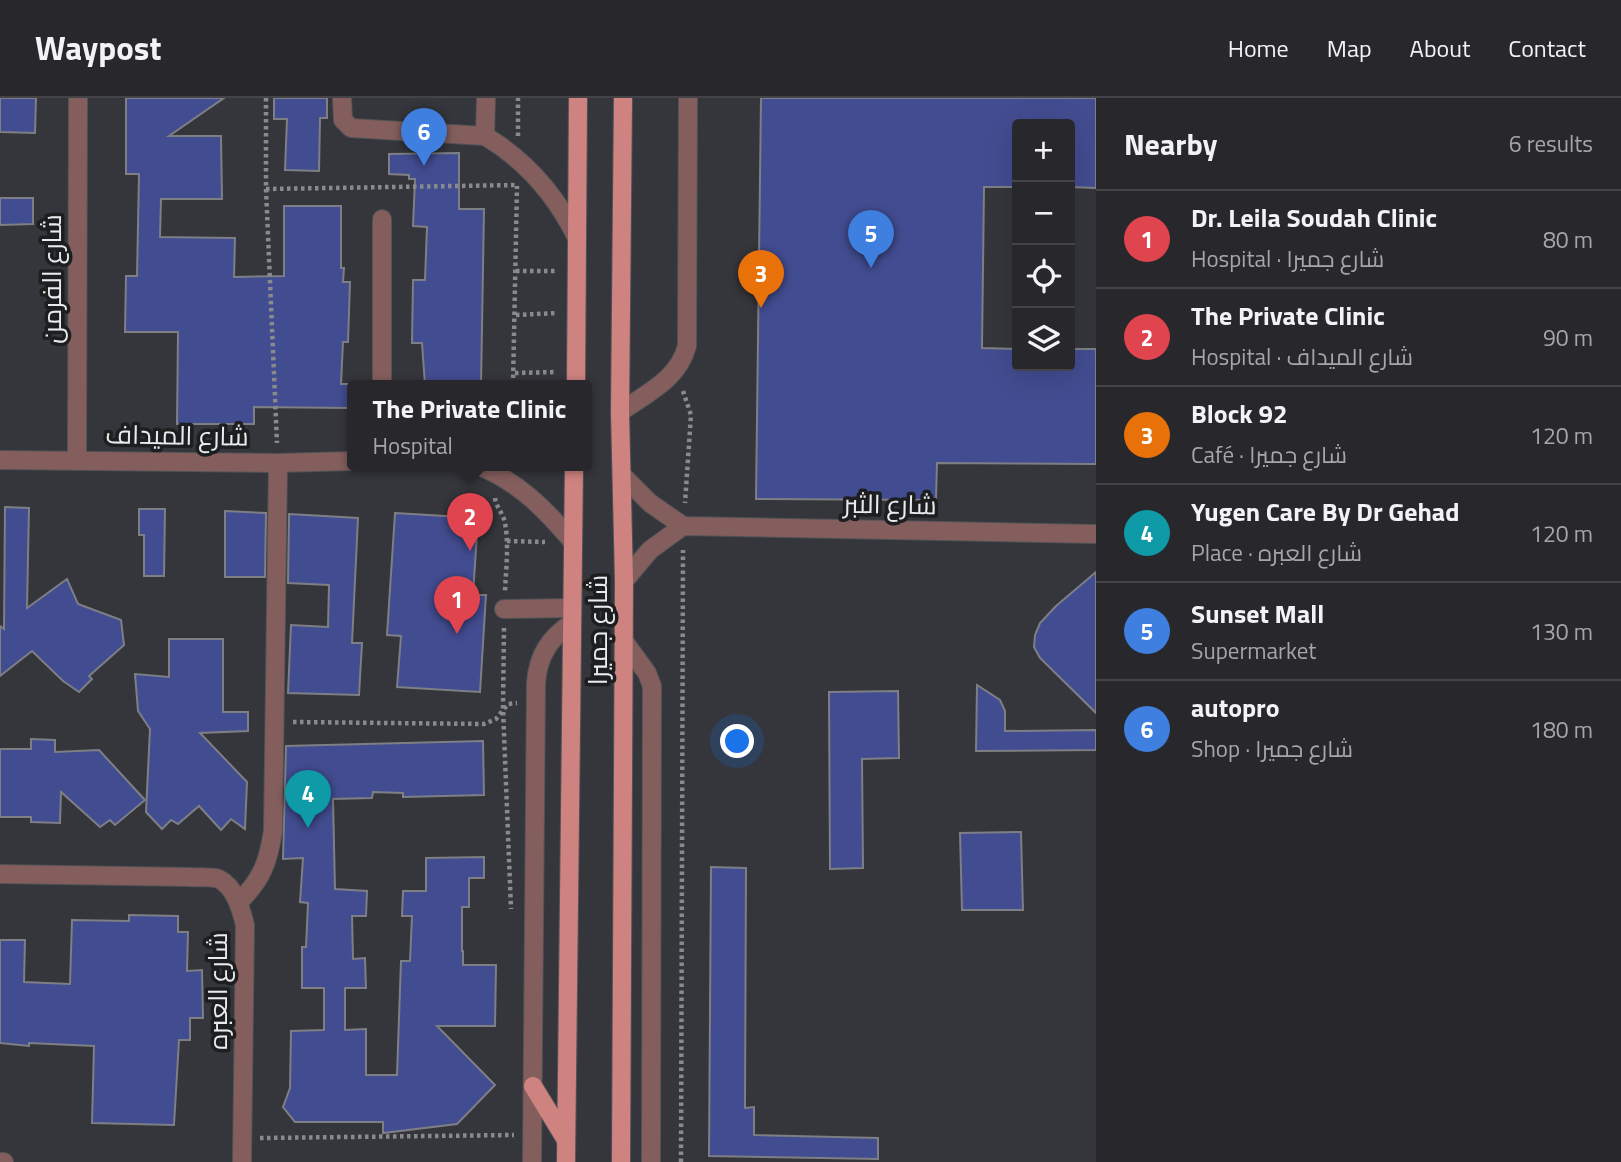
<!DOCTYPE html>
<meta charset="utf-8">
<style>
:root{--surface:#28282c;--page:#303034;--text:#f1f3f6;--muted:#a5a6a9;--line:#444448;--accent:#1a73e8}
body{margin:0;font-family:"Titillium Web",Cairo,sans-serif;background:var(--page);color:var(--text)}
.controls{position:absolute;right:21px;top:21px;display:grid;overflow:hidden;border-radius:7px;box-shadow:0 7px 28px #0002}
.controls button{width:63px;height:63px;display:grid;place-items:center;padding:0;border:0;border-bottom:2px solid var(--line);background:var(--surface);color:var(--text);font:35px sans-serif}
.you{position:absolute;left:738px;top:644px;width:24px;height:24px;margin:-18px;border:5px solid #fff;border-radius:50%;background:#1a73e8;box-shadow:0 0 0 10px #1a73e833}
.badge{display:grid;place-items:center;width:46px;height:46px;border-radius:50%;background:var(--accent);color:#fff;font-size:23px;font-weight:700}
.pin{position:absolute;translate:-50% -58px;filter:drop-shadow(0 2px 4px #0008)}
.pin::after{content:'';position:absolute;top:37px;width:24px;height:21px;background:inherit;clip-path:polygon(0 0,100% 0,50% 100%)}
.popup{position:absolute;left:347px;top:282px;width:245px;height:91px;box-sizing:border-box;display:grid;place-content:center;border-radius:7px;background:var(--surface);filter:drop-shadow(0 2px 5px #0005);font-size:23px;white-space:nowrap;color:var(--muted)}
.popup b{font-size:26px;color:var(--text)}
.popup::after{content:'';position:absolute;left:50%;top:100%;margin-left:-14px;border:14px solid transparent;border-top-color:var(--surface)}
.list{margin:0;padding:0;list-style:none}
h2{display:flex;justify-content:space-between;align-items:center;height:91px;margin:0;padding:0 28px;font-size:30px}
h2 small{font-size:23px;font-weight:400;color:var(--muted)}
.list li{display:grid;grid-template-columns:46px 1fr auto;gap:21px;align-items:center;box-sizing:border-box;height:98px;padding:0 28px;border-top:2px solid var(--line)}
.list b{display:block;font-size:26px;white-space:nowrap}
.list p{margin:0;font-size:23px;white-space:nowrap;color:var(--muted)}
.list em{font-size:23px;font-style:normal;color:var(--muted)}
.icon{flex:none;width:38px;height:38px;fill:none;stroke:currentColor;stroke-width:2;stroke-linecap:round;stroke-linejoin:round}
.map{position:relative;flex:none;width:1096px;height:1064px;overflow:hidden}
header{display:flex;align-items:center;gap:42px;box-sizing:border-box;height:98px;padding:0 35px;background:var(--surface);border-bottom:2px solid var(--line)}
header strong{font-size:33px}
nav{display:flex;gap:38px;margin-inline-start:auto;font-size:24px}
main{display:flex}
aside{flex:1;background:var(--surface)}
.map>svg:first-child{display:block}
.building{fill:#424c90;stroke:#7d7f84;stroke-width:2}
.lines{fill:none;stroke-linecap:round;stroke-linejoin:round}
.minor-casing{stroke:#525357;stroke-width:20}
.major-casing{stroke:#525357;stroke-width:20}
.path{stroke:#898a8e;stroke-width:4.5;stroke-dasharray:3.5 3.5;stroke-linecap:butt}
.minor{stroke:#845e5c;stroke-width:18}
.major{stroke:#cf8380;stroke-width:18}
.labels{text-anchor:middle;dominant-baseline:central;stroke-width:7;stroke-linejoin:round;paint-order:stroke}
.street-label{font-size:26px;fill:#e9eaed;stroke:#1d1e20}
</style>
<header>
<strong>Waypost</strong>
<nav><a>Home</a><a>Map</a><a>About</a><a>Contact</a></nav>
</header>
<main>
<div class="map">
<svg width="1096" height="1064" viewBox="0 0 1096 1064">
<rect width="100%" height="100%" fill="#35363b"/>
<g class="building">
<path d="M0,0H36L35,35L0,34Z"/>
<path d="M126,0H224L169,38H221L222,101H161L160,139L235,140L234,179L284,178V108H341V170H344L343,184H350L348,244H343L341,286H349V310L254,309V326H177L178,234H125L126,178H137L139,76H126Z"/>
<path d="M274,0H327V20H320L319,73L285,72L287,21H274Z"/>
<path d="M761,0H1096V90L1070,89V26H1017V89H984L982,250L1017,251V268H1070V251H1096V366L937,365L936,402L756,401Z"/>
<path d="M459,55V111H484L481,287H425L422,245H412L413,182H425L427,129L413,128L415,81H409V77L389,76V56Z"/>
<path d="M0,100H33V126L0,127Z"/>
<path d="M5,409L29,410L27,510L67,481L78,506L121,522L124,547L89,578L92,581L79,594L63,583L32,553L0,578V528L4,531Z"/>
<path d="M139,411H165L164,478H144V437H139Z"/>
<path d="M225,413L266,415L265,479H225Z"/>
<path d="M395,415L478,420L473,497H486L480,594L397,589L401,538L387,537Z"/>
<path d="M289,416L358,420L352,545H362L359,597L288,595L291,527L328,529L329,487L288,485Z"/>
<path d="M1096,474V615L1040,560L1034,549L1035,537L1040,525L1056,508Z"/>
<path d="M169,541H223V614H248V633L200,635L247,684L245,731L231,721L221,732L199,708L178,726L171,722L162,731L146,714L150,631L138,613L135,576L169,579Z"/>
<path d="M977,587L1000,602L1005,613V633L1096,632V652L976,653Z"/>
<path d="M898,593L899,660L862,661L863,770L830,771L829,594Z"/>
<path d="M31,641L55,642V654L99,652L145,702L115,727L110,722L100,729L61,694L60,725L31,724V719H0V651H31Z"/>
<path d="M483,643L484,697L403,699V695L373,694L372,700L333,701L335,791L367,793L366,818H352L353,861L365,860L366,890H345V932L366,931V977H397L401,863H410L412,818H402L403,793H426V760L484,759V780H469V809H462V853H463V867H496L495,928H437L495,987L457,1026L383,1035V1024H295L283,1009L290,990L291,933L324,932V890H302V849H306L308,805L300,804L303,760L283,761L286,648Z"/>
<path d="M1021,734L1023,812H962L960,735Z"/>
<path d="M711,769L746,770L745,1010L754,1009V1037L878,1040V1061L709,1058Z"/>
<path d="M129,817L178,818V834H188L187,873L202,872L203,920H190V942H179L174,1027L92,1025L94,948L29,945V948L0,945V842H25L24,884L70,886L72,822L129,823Z"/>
</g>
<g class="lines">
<g class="minor-casing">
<g id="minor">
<path d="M342,0L343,22L351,30L485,38C527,63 556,97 577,140"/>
<path d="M485,38L486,0"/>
<path d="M382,287V121"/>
<path d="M620,314C647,295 678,282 687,248L688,0"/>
<path d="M0,362L278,365L353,363"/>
<path d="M77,362L78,0"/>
<path d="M477,367C519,384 545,411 573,444"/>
<path d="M622,377L650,405L683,428L1096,436"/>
<path d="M624,483L650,452L683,428"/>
<path d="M504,511L572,510"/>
<path d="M623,542L647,575L652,588L651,1064"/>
<path d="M0,776L189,779C197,780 211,778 219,781C235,789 241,811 245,827L242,1064"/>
<path d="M239,804C262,781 268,765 273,733L278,365"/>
<path d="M0,1064H4"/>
<path d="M532,1064L536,585C538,558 549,540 572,525"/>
</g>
</g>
<g class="major-casing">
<g id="major">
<path d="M576,287L578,0"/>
<path d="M533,988L566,1042"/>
<path d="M566,1064L574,367"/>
<path d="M621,1064L624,483L620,314L623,0"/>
</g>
</g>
<g class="path">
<path d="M266,0V91L277,345"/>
<path d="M518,38V0"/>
<path d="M266,91L517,87"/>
<path d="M516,173H557"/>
<path d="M516,217L558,215"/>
<path d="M515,275L557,274"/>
<path d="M513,287L517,88"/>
<path d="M683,293L691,317L685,405"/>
<path d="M495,400C496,409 503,415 505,425C509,447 506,471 505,493"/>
<path d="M507,443L545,444"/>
<path d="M504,530L503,610L511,811"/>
<path d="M293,624L484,626L496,621L508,606L517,605"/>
<path d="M260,1040L514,1037"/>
<path d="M681,1064L683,452"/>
</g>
<use href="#minor" class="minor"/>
<use href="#major" class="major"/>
</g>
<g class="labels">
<g class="street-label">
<text transform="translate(51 181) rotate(-90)">شارع الفرمن</text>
<text transform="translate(177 337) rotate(1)">شارع الميداف</text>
<text transform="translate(890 406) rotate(1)">شارع الثبر</text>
<text transform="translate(597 532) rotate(-90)">شارع جميرا</text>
<text transform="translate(217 893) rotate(-90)">شارع العبره</text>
</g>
</g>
</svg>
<div class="controls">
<button>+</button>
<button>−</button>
<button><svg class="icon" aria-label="locate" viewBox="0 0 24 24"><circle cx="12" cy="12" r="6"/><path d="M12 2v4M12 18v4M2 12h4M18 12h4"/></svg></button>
<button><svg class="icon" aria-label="layers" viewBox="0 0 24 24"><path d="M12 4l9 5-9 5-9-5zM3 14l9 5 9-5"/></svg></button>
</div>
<div class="you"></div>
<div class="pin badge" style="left:457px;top:536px;background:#e0444e">1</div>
<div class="pin badge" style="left:470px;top:453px;background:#e0444e">2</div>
<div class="popup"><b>The Private Clinic</b>Hospital</div>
<div class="pin badge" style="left:761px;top:210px;background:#e8710a">3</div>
<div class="pin badge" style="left:308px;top:730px;background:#0f9aa8">4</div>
<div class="pin badge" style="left:871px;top:170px;background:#3f7fe0">5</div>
<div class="pin badge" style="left:424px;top:68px;background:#3f7fe0">6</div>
</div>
<aside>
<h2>Nearby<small>6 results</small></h2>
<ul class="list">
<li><span class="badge" style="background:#e0444e">1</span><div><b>Dr. Leila Soudah Clinic</b><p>Hospital · شارع جميرا</p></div><em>80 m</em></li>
<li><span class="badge" style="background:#e0444e">2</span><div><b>The Private Clinic</b><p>Hospital · شارع الميداف</p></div><em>90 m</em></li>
<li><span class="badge" style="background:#e8710a">3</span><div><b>Block 92</b><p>Café · شارع جميرا</p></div><em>120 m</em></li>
<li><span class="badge" style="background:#0f9aa8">4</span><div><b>Yugen Care By Dr Gehad</b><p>Place · شارع العبره</p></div><em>120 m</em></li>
<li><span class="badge" style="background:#3f7fe0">5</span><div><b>Sunset Mall</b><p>Supermarket</p></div><em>130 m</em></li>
<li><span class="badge" style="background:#3f7fe0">6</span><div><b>autopro</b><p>Shop · شارع جميرا</p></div><em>180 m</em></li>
</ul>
</aside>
</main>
